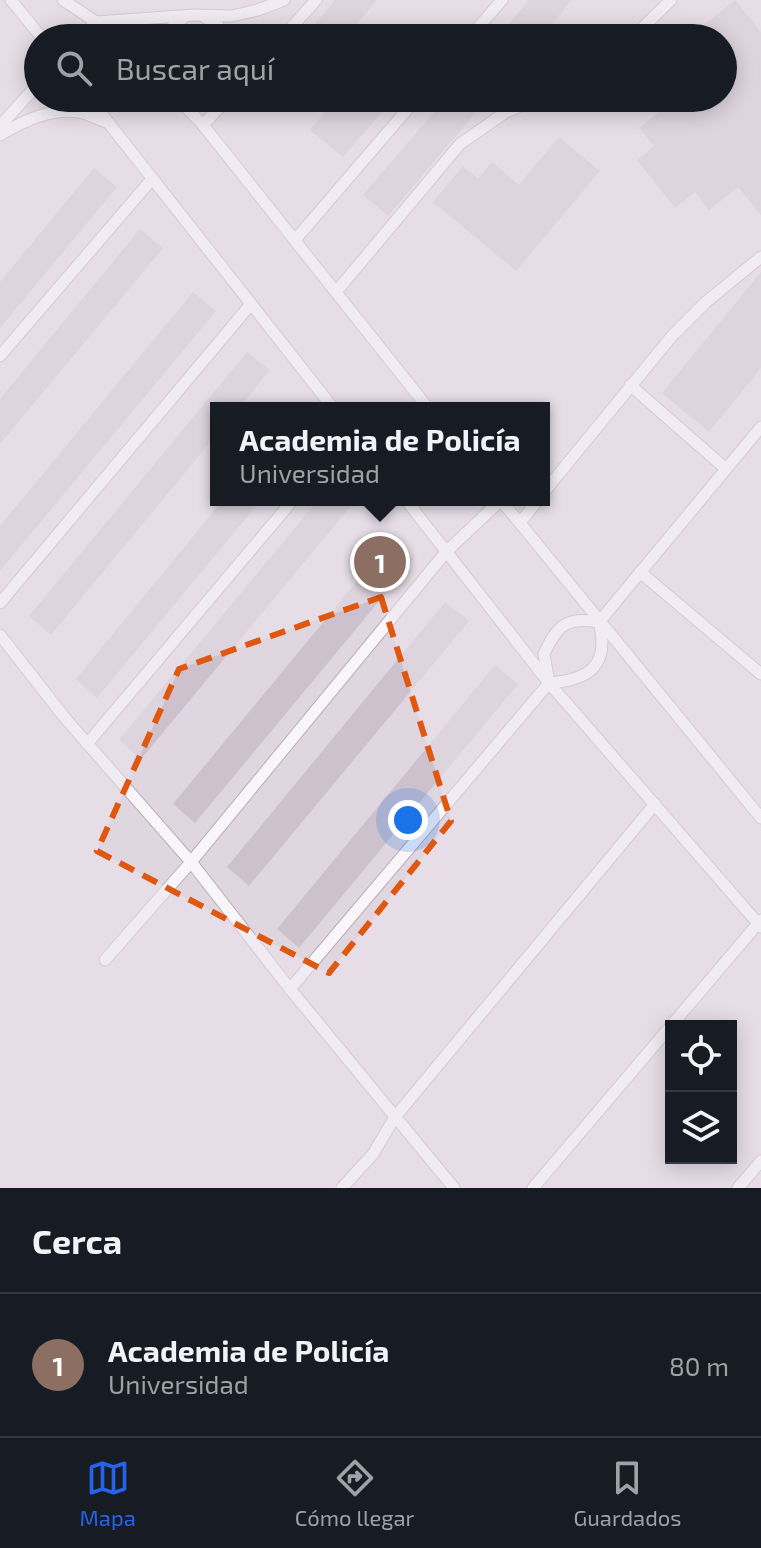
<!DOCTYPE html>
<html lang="es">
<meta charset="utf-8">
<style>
:root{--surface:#171b24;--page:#20242c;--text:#f1f3f6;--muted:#9ea1a6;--line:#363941;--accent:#2563eb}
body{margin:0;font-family:"Exo 2",sans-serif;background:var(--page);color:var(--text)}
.controls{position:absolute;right:24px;bottom:24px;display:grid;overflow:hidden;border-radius:0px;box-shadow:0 4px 20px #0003}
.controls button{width:72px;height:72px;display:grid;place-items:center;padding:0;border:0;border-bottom:2px solid var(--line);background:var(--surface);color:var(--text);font:40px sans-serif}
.you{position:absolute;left:408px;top:820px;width:28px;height:28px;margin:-20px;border:6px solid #fff;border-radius:50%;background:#1a73e8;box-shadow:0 0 0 12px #1a73e833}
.badge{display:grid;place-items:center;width:52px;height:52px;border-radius:50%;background:var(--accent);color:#fff;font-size:26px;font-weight:700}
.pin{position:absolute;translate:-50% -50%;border:4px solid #fff;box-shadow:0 2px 8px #0006}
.popup{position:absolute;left:210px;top:402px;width:340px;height:104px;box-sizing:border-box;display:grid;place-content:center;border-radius:0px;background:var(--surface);filter:drop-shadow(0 2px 6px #0005);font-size:26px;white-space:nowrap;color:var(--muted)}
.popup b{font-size:30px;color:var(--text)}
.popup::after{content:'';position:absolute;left:50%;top:100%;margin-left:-16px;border:16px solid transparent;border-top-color:var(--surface)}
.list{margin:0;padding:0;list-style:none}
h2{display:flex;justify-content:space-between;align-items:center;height:104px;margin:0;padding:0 32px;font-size:34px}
h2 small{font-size:26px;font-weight:400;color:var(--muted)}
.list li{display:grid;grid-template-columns:52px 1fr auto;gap:24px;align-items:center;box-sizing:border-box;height:144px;padding:0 32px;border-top:2px solid var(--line)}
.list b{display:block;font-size:30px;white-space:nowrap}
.list p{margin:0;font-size:26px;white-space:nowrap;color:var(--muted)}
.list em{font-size:26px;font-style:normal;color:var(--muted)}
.icon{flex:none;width:44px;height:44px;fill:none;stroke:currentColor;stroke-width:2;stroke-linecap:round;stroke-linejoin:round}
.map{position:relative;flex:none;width:761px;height:1188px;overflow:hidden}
.search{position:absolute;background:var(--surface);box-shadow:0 4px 20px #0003;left:24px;right:24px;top:24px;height:88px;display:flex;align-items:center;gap:20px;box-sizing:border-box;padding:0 28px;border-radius:44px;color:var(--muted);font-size:30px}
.sheet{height:248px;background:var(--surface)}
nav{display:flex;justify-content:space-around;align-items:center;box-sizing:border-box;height:112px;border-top:2px solid var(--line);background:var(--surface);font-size:22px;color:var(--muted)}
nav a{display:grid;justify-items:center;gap:4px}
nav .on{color:var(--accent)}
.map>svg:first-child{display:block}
.built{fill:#dfd6e0;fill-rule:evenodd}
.building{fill:#cdc1cd}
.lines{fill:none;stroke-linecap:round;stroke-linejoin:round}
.service-casing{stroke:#b8adb8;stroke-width:13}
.service{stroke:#f9f6f9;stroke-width:11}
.marked{fill:none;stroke:#e0570f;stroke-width:6;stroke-dasharray:16 10;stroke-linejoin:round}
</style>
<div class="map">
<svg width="761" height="1188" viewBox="0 0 761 1188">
<rect width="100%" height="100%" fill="#ebe4eb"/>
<path class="built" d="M0,0H761V1188H0ZM38,38H723V98H38ZM216,408H544V500H216ZM671,1026H731V1158H671Z"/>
<g class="building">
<path d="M335,0H377L345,38H303Z"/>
<path d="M529,0H572L540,38H497Z"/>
<path d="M735,0L761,32V215L738,187L709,210L695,192L675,208L637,160L654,146L639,128L663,109L654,98H723V77L727,73L723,69V38H699L694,33Z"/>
<path d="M337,98H394L343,157L310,130Z"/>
<path d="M446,98H488L388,216L363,195Z"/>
<path d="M559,137L600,171L516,271L433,202L463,166L478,179L492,162L519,185Z"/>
<path d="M94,168L117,187L0,328V282Z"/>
<path d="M140,229L163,248L0,444V399Z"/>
<path d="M761,272V368L709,432L662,393Z"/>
<path d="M193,292L216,311L0,571V526Z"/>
<path d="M247,352L270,370L239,408H216V435L51,635L29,616Z"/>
<path d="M223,500H261L97,698L76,679Z"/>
<path d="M318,500H356L141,759L119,740Z"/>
<path d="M391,540L414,559L195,823L173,804Z"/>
<path d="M445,602L469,621L249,886L227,867Z"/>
<path d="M495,665L518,684L299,948L277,929Z"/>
</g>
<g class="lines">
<g class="service-casing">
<g id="service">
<path d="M11,0L42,38"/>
<path d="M63,0L96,22L114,38"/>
<path d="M203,16L218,25L223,38"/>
<path d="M81,38L96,22L195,15L232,16L258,10L284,0"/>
<path d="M168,38L173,26L186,16"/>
<path d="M282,38L316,0"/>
<path d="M469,38L502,0"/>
<path d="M632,38L671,0"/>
<path d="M89,98L333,408"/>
<path d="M177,98L203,125L428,408"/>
<path d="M203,125L228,98"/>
<path d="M0,126L38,84"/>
<path d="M0,135C23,121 50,108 79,112C88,114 99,120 109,123"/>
<path d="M295,240L417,98"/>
<path d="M336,292L460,144L506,112L541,98"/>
<path d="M0,356L152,179"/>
<path d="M630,385L726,469"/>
<path d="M544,492L672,336L706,302L761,257"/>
<path d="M406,500L549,683L761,927"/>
<path d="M501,500L761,818"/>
<path d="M520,523L538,500"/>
<path d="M640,572L761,674"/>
<path d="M0,603L251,304"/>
<path d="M599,622L761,427"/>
<path d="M0,635L65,718L191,862L290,989L454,1188"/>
<path d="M87,744L293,500"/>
<path d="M105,960L191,862L446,552L501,500"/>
<path d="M290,989L549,683C590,680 610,665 599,622C566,616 557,626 544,654L549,683"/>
<path d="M342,1188L373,1154L395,1117L655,804"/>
<path d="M533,1188L761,920"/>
<path d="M738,1188L761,1161"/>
</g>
</g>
<use href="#service" class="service"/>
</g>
<path d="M0 0H761V1188H0ZM381,597L451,821L329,973L97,851L179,669Z" fill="#ebe4eb" fill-opacity=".55" fill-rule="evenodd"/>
<path class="marked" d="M381,597L451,821L329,973L97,851L179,669Z"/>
</svg>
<div class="controls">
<button><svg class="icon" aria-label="locate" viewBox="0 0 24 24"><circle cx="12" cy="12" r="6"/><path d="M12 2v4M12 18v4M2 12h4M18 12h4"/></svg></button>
<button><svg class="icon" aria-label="layers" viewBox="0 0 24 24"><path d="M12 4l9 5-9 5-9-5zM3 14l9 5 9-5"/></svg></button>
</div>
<div class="you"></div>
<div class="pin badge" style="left:380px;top:562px;background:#8d6e63">1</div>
<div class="popup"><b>Academia de Policía</b>Universidad</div>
<div class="search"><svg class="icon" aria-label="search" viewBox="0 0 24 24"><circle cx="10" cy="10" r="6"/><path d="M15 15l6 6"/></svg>Buscar aquí</div>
</div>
<section class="sheet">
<h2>Cerca<small></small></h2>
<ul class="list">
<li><span class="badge" style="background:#8d6e63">1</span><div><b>Academia de Policía</b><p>Universidad</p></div><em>80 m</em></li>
</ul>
</section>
<nav>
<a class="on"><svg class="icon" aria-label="map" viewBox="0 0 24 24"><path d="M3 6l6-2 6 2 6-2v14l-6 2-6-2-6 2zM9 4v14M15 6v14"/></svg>Mapa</a>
<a><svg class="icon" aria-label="directions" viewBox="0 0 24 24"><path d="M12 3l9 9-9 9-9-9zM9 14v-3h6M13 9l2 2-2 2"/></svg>Cómo llegar</a>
<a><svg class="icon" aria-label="saved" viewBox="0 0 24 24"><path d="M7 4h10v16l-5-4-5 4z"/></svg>Guardados</a>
</nav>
